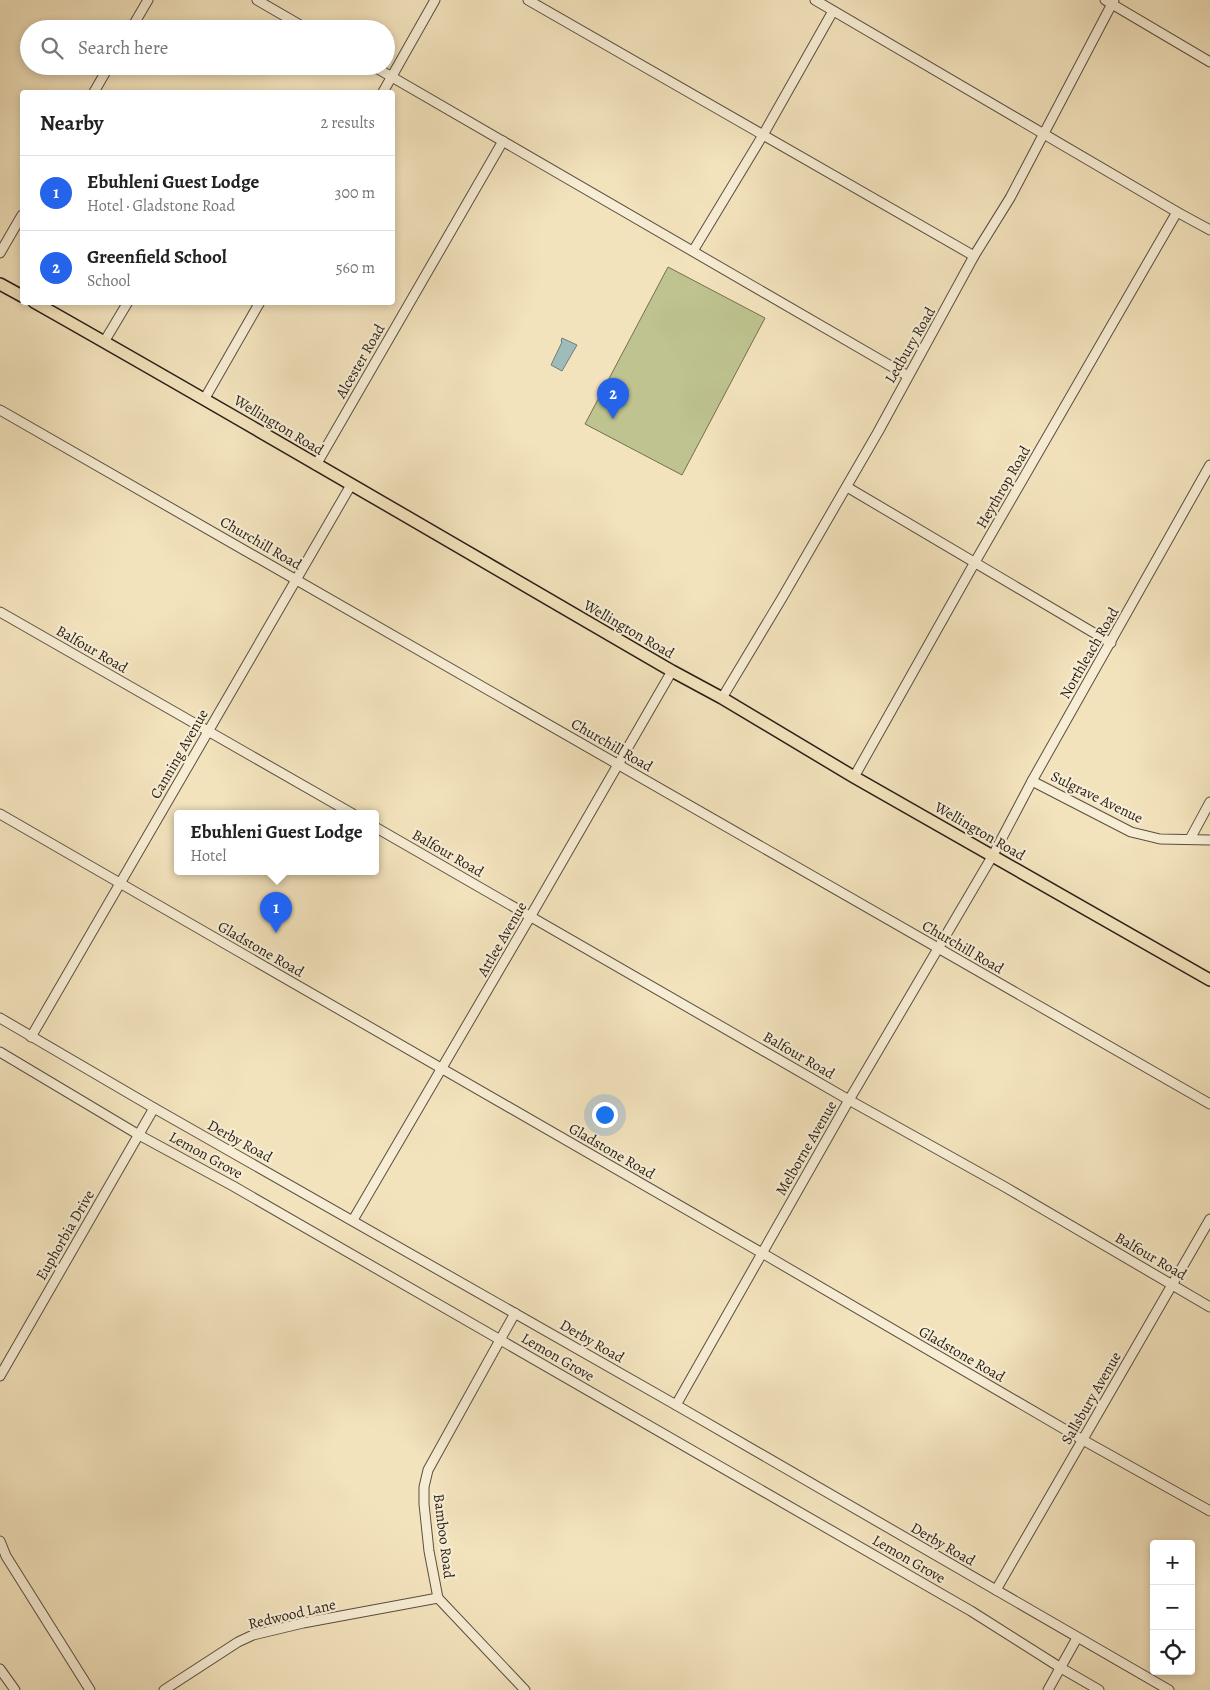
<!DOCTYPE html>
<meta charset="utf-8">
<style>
:root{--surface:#fff;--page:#f2f2f2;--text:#222;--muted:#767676;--line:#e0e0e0;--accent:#2563eb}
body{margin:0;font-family:Alegreya,serif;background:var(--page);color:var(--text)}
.controls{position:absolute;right:15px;bottom:15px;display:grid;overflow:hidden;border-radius:5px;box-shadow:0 2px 8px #0003}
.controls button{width:45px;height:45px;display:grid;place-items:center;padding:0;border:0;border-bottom:1px solid var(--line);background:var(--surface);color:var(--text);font:25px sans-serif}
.you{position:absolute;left:604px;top:1114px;width:18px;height:18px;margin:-12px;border:4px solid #fff;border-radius:50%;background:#1a73e8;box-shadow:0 0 0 8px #1a73e833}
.badge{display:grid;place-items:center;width:32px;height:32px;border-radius:50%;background:var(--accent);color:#fff;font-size:16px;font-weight:700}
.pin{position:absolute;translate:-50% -41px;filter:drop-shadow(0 1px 2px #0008)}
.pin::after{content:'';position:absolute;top:26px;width:18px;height:15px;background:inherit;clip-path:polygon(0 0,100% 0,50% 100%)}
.popup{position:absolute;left:174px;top:810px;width:205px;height:65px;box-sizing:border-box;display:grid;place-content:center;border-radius:5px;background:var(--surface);filter:drop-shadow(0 1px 4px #0005);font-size:16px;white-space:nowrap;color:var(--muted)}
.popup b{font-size:19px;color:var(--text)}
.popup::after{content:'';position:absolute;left:50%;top:100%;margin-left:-10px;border:10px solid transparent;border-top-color:var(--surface)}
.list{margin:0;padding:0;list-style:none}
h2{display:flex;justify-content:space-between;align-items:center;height:65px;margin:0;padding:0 20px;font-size:21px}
h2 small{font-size:16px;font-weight:400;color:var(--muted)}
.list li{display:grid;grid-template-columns:32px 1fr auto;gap:15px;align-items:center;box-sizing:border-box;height:75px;padding:0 20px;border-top:1px solid var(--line)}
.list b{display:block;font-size:19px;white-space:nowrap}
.list p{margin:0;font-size:16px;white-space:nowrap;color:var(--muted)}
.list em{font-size:16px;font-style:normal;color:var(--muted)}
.icon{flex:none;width:28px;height:28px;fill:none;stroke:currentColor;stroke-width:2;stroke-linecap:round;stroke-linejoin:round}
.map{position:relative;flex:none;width:1210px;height:1690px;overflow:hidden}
.search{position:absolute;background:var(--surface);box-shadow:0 2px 8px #0003;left:20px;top:20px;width:375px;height:55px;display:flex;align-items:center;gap:12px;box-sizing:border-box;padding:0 18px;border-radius:28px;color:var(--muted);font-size:19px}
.panel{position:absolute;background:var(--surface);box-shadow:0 2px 8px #0003;left:20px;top:90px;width:375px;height:215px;border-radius:5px}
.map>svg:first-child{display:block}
.green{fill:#bec38f;stroke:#727052}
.water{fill:#9fbcbb;stroke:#6f7d79}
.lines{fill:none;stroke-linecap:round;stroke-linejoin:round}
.minor-casing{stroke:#5a4f40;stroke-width:11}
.major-casing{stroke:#271e16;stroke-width:14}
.minor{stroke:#f7edd4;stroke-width:9}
.major{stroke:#f3e3bd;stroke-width:11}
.labels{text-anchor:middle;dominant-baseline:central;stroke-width:4.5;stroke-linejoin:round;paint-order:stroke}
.street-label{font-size:15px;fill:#271e16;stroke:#f7edd4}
</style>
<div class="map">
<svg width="1210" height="1690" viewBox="0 0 1210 1690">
<rect width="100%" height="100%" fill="#f3e3bd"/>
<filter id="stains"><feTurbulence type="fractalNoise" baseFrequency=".004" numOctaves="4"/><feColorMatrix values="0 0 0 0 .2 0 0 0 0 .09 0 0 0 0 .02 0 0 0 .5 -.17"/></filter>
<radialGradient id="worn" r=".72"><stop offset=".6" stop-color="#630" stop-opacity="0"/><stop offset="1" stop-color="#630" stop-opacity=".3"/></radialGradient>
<path class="green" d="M668,267L765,318L682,475L585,424Z"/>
<path class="water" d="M562,338L577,345L562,371L551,365L562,342L561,341Z"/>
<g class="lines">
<g class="minor-casing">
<g id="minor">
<path d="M257,0L307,29"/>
<path d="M528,0L974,256"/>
<path d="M815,0L1177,212L1210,230"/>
<path d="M1105,0L1210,62"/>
<path d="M131,29L148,0"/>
<path d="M373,66L908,376"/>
<path d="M94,92L109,66"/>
<path d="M383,92L435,0"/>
<path d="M693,251L763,135L833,11"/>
<path d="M0,253L22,215"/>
<path d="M104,342L128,302"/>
<path d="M205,398L260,302"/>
<path d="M0,410L1210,1104"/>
<path d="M316,465L503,141"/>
<path d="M847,487L1111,643"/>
<path d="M0,612L353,814"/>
<path d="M722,698L782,598L878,432L974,256L1010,198L1114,0"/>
<path d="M854,777L975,562L1177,212"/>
<path d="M1032,781L1131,832L1160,839L1210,840"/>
<path d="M0,814L762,1253L1083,1440L1210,1511"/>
<path d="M375,827L849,1100L1005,1187L1210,1307"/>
<path d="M1190,839L1210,802"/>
<path d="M0,1018L154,1108L676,1405L1169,1690"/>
<path d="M31,1037L351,485"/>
<path d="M0,1052L139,1135L233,1186L971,1611L1061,1668L1099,1690"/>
<path d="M353,1220C460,1037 567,855 672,671"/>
<path d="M515,1313L428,1470L424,1487V1504L429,1551L438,1598L525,1690"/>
<path d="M0,1376L154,1108"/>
<path d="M676,1405L849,1100L993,855L1032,781L1210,465"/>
<path d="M0,1541L6,1556L90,1690"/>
<path d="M996,1590L1210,1219"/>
<path d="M0,1669L15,1690"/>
<path d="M164,1690L238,1642L253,1635L303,1623L438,1598"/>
<path d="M1048,1690L1077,1638"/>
</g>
</g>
<g class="major-casing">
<g id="major">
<path d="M0,284L22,296"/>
<path d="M34,302C248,423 460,548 672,671L722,698L854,777L1210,980"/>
</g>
</g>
<use href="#minor" class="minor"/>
<use href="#major" class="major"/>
</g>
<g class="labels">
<g class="street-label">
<text transform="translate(910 345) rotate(-60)">Ledbury Road</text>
<text transform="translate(360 361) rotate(-60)">Alcester Road</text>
<text transform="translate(279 425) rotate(31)">Wellington Road</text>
<text transform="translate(1003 487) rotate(-60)">Heythrop Road</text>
<text transform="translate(261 543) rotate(30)">Churchill Road</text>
<text transform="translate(629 629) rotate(30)">Wellington Road</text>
<text transform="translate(92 649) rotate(30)">Balfour Road</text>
<text transform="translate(1089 653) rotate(-60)">Northleach Road</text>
<text transform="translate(612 745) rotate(30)">Churchill Road</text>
<text transform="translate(179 754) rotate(-60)">Canning Avenue</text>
<text transform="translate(1097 797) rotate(26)">Sulgrave Avenue</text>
<text transform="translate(980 831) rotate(30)">Wellington Road</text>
<text transform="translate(448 853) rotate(30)">Balfour Road</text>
<text transform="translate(502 939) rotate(-60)">Attlee Avenue</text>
<text transform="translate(963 947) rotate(30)">Churchill Road</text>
<text transform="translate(261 949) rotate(30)">Gladstone Road</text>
<text transform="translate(799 1055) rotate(30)">Balfour Road</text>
<text transform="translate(240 1141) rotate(29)">Derby Road</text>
<text transform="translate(806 1148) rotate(-60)">Melborne Avenue</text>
<text transform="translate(612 1151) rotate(30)">Gladstone Road</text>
<text transform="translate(206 1155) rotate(29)">Lemon Grove</text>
<text transform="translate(65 1235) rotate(-60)">Euphorbia Drive</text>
<text transform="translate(1151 1256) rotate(30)">Balfour Road</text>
<text transform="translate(592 1341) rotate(30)">Derby Road</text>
<text transform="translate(962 1354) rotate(30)">Gladstone Road</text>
<text transform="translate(558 1357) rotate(30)">Lemon Grove</text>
<text transform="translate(1091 1398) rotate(-60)">Sallsbury Avenue</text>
<text transform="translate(444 1536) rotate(83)">Bamboo Road</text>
<text transform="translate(943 1544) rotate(30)">Derby Road</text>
<text transform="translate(909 1559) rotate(30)">Lemon Grove</text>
<text transform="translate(292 1614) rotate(-13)">Redwood Lane</text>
</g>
</g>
<rect width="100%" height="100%" filter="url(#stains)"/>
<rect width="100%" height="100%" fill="url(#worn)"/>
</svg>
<div class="controls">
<button>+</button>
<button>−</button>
<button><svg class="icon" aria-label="locate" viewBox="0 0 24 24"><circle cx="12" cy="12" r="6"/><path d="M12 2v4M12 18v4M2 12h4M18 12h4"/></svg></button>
</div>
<div class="you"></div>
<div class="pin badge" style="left:276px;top:933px">1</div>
<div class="popup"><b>Ebuhleni Guest Lodge</b>Hotel</div>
<div class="pin badge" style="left:613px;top:419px">2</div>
<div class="search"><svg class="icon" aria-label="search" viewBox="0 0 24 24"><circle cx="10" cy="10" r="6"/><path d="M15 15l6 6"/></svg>Search here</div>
<section class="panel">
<h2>Nearby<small>2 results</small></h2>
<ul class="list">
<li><span class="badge">1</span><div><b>Ebuhleni Guest Lodge</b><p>Hotel · Gladstone Road</p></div><em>300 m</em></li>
<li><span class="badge">2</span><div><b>Greenfield School</b><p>School</p></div><em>560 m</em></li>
</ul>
</section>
</div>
